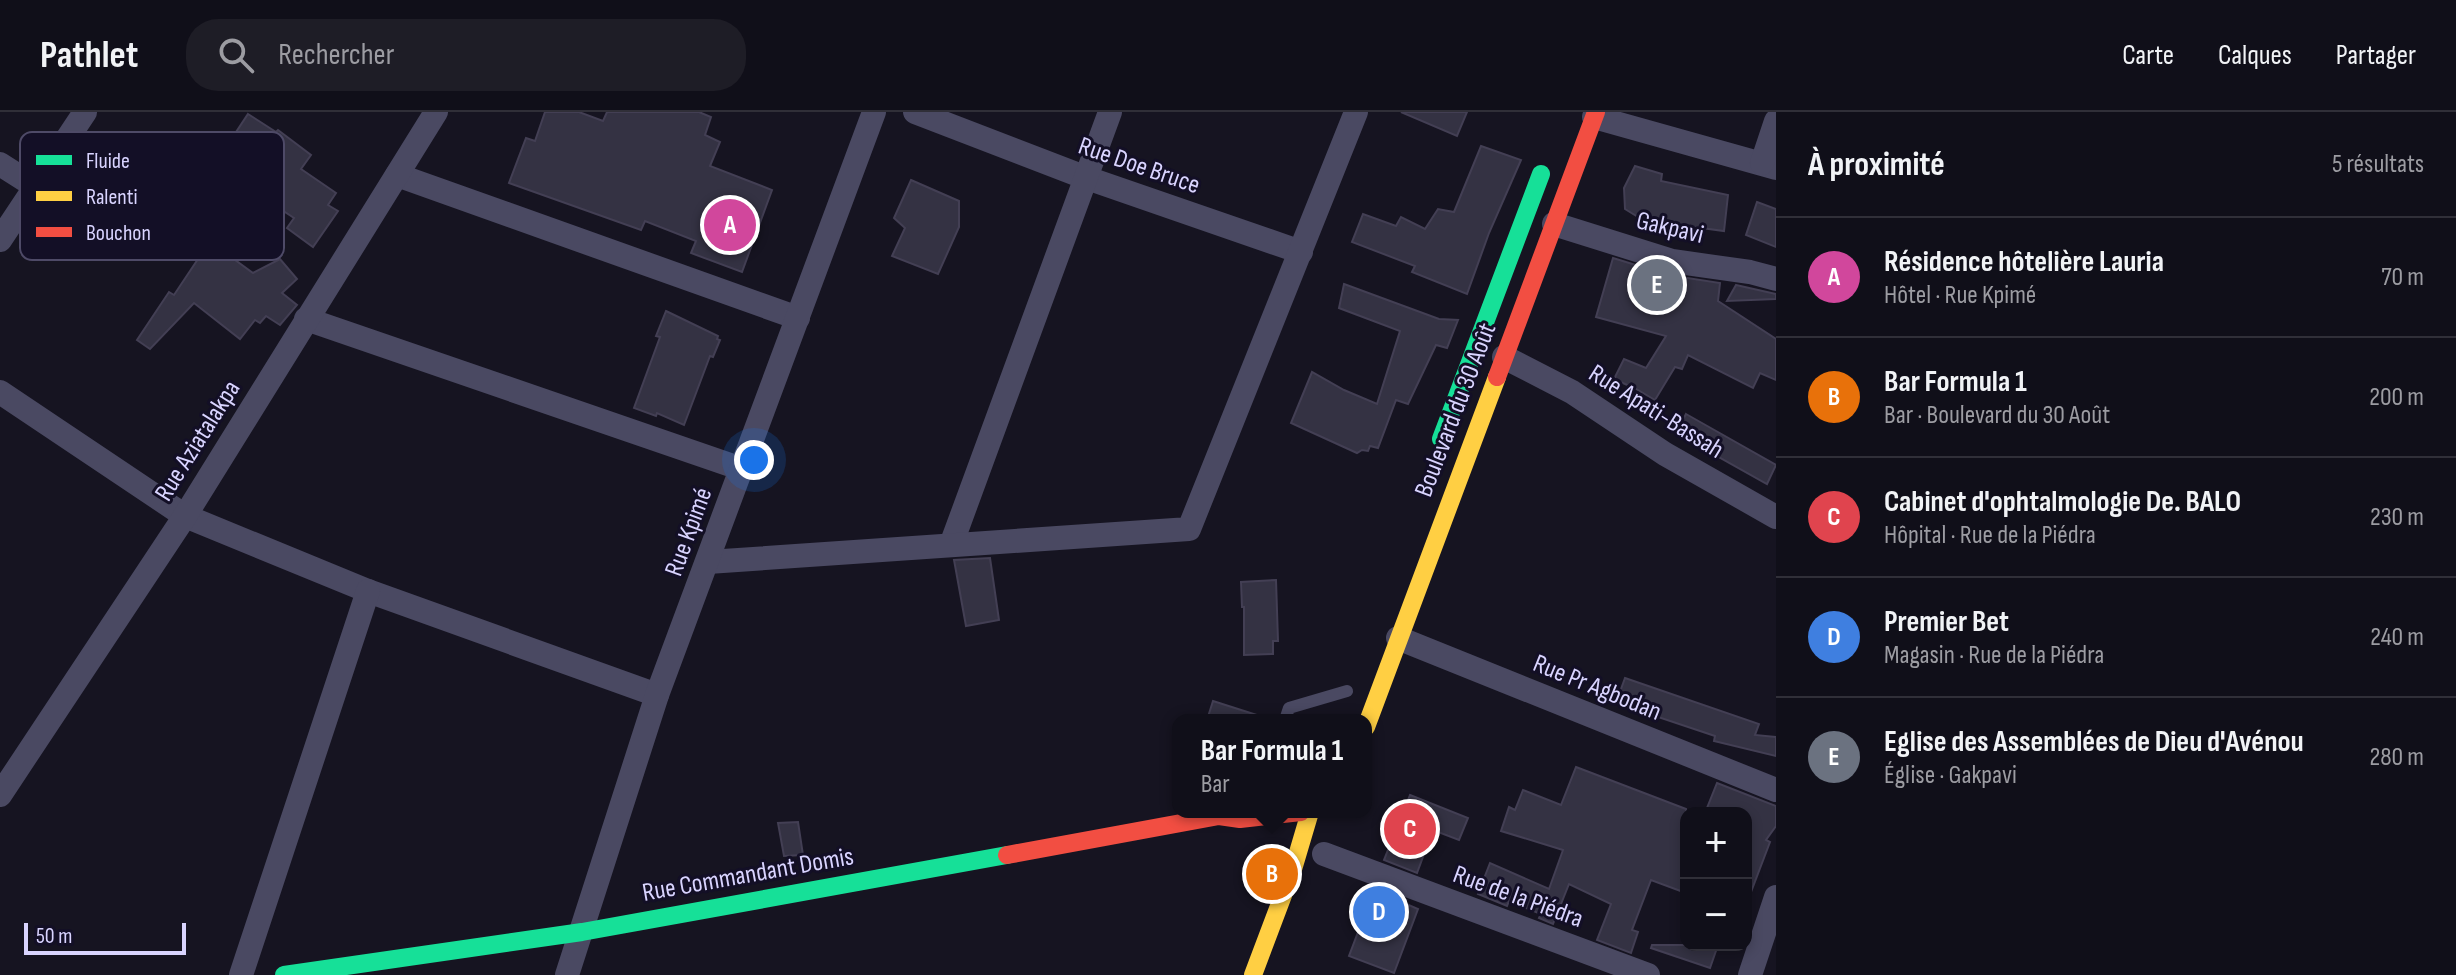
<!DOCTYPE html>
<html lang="fr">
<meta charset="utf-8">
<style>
:root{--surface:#100f19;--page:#1e1d26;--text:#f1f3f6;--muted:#9c9ca2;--line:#302f38;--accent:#9591b1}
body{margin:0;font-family:"Sofia Sans Condensed",sans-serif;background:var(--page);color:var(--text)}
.controls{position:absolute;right:24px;bottom:24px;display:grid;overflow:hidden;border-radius:16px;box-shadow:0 4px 12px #0003}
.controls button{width:72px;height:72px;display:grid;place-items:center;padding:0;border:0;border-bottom:2px solid var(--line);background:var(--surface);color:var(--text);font:40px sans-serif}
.scale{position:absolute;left:24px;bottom:20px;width:162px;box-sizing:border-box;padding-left:8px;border:4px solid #d9d4ff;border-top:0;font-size:22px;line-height:28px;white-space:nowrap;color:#d9d4ff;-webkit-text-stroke:6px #130f26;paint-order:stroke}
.you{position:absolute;left:754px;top:348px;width:28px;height:28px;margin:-20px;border:6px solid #fff;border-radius:50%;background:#1a73e8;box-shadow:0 0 0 12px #1a73e833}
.badge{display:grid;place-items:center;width:52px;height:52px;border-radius:50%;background:var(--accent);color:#fff;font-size:26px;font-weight:700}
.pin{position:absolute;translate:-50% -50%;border:4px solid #fff;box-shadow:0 2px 8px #0006}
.popup{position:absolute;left:1172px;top:602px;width:200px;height:104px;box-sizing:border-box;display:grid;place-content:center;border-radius:16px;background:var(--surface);filter:drop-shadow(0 2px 6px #0005);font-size:26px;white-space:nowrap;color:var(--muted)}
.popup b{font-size:30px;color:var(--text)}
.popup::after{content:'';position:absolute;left:50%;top:100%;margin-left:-16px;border:16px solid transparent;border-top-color:var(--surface)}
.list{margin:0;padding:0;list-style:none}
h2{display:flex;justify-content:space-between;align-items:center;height:104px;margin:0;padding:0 32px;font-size:34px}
h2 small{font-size:26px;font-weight:400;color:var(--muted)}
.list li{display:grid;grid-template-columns:52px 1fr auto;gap:24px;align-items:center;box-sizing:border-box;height:120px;padding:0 32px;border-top:2px solid var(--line)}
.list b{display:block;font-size:30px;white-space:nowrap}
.list p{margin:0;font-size:26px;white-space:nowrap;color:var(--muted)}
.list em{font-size:26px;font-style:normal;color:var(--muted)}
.icon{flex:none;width:44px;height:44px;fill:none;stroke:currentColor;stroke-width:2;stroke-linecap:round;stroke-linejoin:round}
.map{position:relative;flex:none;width:1776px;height:863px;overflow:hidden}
header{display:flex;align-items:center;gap:48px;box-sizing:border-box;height:112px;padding:0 40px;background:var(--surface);border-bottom:2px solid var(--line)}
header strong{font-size:38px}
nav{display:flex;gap:44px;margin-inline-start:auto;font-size:28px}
.search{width:560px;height:72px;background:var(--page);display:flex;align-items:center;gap:20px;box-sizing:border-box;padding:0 28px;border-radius:32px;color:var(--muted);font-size:30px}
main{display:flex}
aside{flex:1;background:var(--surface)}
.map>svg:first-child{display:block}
.building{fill:#343243;stroke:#433f54;stroke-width:2}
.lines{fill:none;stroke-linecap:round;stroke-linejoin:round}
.lane{stroke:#4a4962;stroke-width:12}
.street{stroke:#4a4962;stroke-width:24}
.fast{stroke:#16e098;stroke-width:18}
.slow{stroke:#ffcf43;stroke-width:18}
.jam{stroke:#f24e42;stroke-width:18}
.labels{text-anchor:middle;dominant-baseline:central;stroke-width:6;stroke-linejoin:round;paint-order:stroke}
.street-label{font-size:26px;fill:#d9d4ff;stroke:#130f26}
.key{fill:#130f26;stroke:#4e4a67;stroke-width:2}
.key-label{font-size:22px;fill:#d9d4ff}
</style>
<header>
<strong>Pathlet</strong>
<div class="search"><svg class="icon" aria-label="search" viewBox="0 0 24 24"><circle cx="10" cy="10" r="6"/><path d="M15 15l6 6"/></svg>Rechercher</div>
<nav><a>Carte</a><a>Calques</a><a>Partager</a></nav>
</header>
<main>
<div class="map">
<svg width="1776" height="863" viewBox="0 0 1776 863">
<rect width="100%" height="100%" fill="#161421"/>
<g class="building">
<path d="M545,0H579L603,9L607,0H699L711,5L705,23L720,30L710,54L772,78L742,160L691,141L696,129L645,109L641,118L509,71L526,26L535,29Z"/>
<path d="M1401,0H1467L1457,24Z"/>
<path d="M248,2L276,20L278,18L311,43L301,57L336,81L328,93L338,99L313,135L287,116L294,106L265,87L259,96L209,61Z"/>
<path d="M1481,34L1521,48L1489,121L1467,182L1412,160L1415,154L1352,130L1363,102L1396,114L1401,105L1425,117L1438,97L1454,100Z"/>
<path d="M1635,54L1662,62L1661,69L1728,83L1724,119L1643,108L1625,97L1624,76Z"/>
<path d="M911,68L959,89V115L938,162L892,144L905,116L894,106Z"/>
<path d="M231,88L249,110L227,142L253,161L280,147L297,167L282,181L297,193L280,213L266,204L260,211L255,208L240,227L194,191L150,237L137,228L169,180L174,183L210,129L205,125Z"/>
<path d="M1757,90L1776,97V135L1746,123Z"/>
<path d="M1613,146L1668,163L1720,171L1718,189L1776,227V268L1760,261L1753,276L1688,243L1682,257L1675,255L1655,288L1636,277L1614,267L1624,247L1646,256L1666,224L1596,205Z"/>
<path d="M1344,172L1439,207L1458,208L1447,236L1436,233L1408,292L1396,288L1378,336L1370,334L1368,339L1362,338L1357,341L1291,311L1312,260L1344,278L1377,292L1400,219L1339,196Z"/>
<path d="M1736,173L1776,182V187L1727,189Z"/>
<path d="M666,199L718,224L717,227L720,228L713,245L710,244L684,313L657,301L656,304L634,296L660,225L656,224Z"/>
<path d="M1686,302L1776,353L1767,372L1676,321Z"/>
<path d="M990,446L999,508L966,514L954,448Z"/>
<path d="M1276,468L1278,529H1273V542L1244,543V495H1242L1241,470Z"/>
<path d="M1625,566L1759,612L1755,623L1776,625V644L1714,629L1715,624L1616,591Z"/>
<path d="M1213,589L1260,604V608H1207Z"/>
<path d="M1576,655L1686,697V781L1651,768L1632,818L1638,820L1631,841L1597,828L1611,792L1569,772L1553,812L1539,806L1541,802L1509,789L1507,794L1478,782L1490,751L1549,777L1563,738L1501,719L1509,695L1515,698L1523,678L1561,693Z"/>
<path d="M1717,671L1776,694V714L1766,728L1770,730L1748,788L1746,701H1705Z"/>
<path d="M1410,683L1468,706L1459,728L1433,718L1417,761L1384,748Z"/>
<path d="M798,710L803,743L784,744L778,711Z"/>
<path d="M1384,780L1406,788L1404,791L1418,797L1394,861L1349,844L1371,786Z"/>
<path d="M1652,833H1718L1710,856L1651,836Z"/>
</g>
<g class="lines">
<path class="lane" d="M1285,608L1289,596L1347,579"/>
<g class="street">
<path d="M915,0L1084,65L1301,140"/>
<path d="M1594,5L1776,56"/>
<path d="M1762,51L1776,9"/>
<path d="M0,52L36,75"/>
<path d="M397,63L798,206"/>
<path d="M1554,112L1672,149L1750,160L1776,167"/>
<path d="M0,128L85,0"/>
<path d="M306,207L742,357"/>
<path d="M1504,245L1572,280L1665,342L1776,405"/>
<path d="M0,280L185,404L368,479L657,583"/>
<path d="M951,433L1110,0"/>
<path d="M708,450L1189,417L1356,0"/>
<path d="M1398,526L1776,678"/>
<path d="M0,683L185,404L436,0"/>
<path d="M1324,742L1648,863"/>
<path d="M241,863L368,479"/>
<path d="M567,863L657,583L874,0"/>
<path d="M1750,863L1776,785"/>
</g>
<g class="fast">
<path d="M1441,327L1541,62"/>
<path d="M284,863L582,820L1007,743"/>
</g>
<g class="slow">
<path d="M1366,615L1497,265"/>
<path d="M1253,863L1294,754L1310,700"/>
</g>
<g class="jam">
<path d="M1497,265L1596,0"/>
<path d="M1007,743L1219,704L1240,707L1301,700"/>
</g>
</g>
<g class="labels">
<g class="street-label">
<text transform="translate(1139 54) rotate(19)">Rue Doe Bruce</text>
<text transform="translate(1670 116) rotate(13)">Gakpavi</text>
<text transform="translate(1456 298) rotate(-69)">Boulevard du 30 Août</text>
<text transform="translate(1656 300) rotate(32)">Rue Apati-Bassah</text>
<text transform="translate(198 329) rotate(-58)">Rue Aziatalakpa</text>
<text transform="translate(689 420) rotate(-70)">Rue Kpimé</text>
<text transform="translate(1597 576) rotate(22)">Rue Pr Agbodan</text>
<text transform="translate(748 763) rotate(-10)">Rue Commandant Domis</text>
<text transform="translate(1518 785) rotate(20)">Rue de la Piédra</text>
</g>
</g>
<rect x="20" y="20" width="264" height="128" rx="12" class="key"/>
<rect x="36" y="43" width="36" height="10" fill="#16e098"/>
<rect x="36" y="79" width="36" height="10" fill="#ffcf43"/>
<rect x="36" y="115" width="36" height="10" fill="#f24e42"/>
<g class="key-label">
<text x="86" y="56">Fluide</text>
<text x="86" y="92">Ralenti</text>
<text x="86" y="128">Bouchon</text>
</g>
</svg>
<div class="controls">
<button>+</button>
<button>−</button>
</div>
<div class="scale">50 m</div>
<div class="you"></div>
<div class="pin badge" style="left:730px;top:113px;background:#d1479c">A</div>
<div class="pin badge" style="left:1272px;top:762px;background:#e8710a">B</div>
<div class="popup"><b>Bar Formula 1</b>Bar</div>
<div class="pin badge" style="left:1410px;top:717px;background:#e0444e">C</div>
<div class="pin badge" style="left:1379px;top:800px;background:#3f7fe0">D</div>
<div class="pin badge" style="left:1657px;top:173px;background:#6b7280">E</div>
</div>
<aside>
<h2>À proximité<small>5 résultats</small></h2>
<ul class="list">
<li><span class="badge" style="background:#d1479c">A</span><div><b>Résidence hôtelière Lauria</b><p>Hôtel · Rue Kpimé</p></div><em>70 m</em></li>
<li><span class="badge" style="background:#e8710a">B</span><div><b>Bar Formula 1</b><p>Bar · Boulevard du 30 Août</p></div><em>200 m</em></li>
<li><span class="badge" style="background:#e0444e">C</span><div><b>Cabinet d'ophtalmologie De. BALO</b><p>Hôpital · Rue de la Piédra</p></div><em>230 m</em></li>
<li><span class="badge" style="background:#3f7fe0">D</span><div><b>Premier Bet</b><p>Magasin · Rue de la Piédra</p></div><em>240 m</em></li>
<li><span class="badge" style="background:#6b7280">E</span><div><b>Eglise des Assemblées de Dieu d'Avénou</b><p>Église · Gakpavi</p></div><em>280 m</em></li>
</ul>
</aside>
</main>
